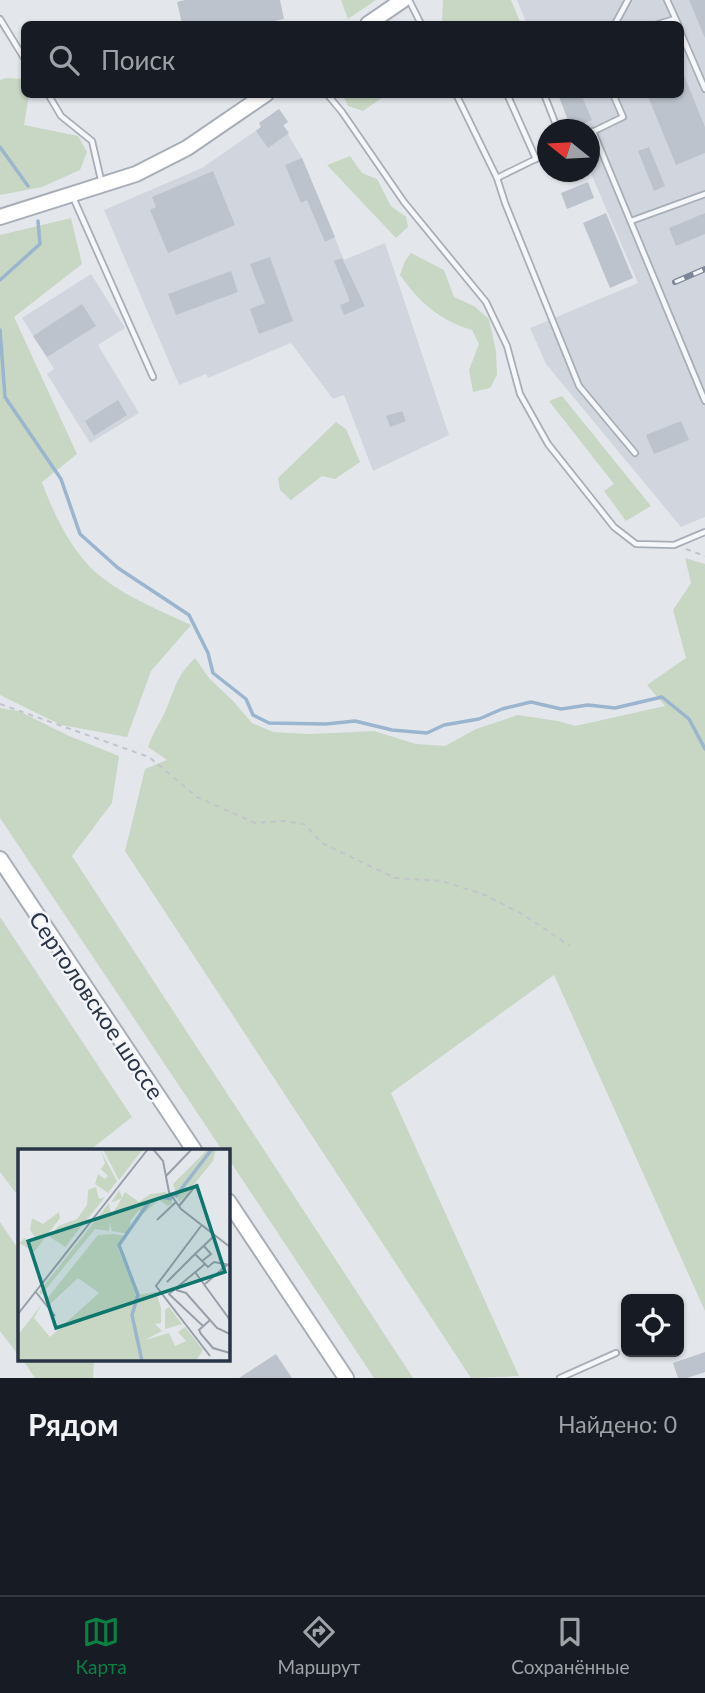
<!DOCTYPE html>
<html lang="ru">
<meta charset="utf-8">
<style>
:root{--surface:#171b24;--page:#242831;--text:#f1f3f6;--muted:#9ea1a6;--line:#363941;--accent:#0b8043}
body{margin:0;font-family:Lato,sans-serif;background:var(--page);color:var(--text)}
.controls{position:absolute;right:21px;bottom:21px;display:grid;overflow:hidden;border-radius:10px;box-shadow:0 2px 5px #0004}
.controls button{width:63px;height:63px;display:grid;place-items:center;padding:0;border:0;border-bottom:2px solid var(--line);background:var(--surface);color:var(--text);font:35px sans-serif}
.compass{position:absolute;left:537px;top:119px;width:63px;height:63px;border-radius:50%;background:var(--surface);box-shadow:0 2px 5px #0004;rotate:288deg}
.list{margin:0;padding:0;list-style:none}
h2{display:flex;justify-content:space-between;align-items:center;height:91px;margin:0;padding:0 28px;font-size:30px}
h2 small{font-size:23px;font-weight:400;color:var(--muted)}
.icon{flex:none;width:38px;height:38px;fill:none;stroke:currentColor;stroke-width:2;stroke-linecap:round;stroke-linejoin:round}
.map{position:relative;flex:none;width:705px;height:1378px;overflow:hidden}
.search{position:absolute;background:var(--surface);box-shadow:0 2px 5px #0004;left:21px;right:21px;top:21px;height:77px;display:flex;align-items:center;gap:18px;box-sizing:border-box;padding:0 24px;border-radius:10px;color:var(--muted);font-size:26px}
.sheet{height:217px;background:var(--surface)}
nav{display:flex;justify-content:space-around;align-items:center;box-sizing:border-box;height:98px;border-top:2px solid var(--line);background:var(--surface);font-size:19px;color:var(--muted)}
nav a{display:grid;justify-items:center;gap:4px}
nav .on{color:var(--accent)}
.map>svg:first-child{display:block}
.built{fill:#d1d6de}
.green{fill:#c8d7c3}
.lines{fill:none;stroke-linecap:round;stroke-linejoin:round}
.stream{stroke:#9bb5cf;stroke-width:3.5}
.building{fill:#bcc3cc}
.lane-casing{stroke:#a7aeb7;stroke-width:8}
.secondary-casing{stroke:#a7aeb7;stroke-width:18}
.path{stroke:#c1c4cb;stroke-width:2;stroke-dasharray:5 5;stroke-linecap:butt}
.lane{stroke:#f6f7fa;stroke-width:4.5}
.secondary{stroke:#fff;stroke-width:14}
.rail-casing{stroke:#7b8697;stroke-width:6}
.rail{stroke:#f3f5f9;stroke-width:3.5;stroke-dasharray:10;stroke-linecap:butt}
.labels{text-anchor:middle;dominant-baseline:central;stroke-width:5;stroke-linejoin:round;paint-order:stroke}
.street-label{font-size:23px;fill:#293446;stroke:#f3f5f9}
.inset-river{fill:none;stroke:#9bb5cf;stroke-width:3.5}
.inset-road{fill:none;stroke:#999faa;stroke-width:2}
.view{fill:#0f766e;fill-opacity:0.15;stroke:#0f766e;stroke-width:3.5}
.inset-edge{fill:none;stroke:#293446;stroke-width:3.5}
</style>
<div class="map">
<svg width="705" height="1378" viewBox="0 0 705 1378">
<rect width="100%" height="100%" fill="#e3e7ec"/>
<g class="built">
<path d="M517,0H705V517L681,527L546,364L530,328L638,283L590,171V130L572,129L558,95L680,94V24H527Z"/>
<path d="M279,109L288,122L283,126L302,158L344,260L385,243L449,435L373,471L344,395L333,399L291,343L208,378L206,374L179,385L104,210L202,168L261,127L259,123Z"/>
<path d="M91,274L125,328L98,345L139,413L90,443L47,374L54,369L22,318Z"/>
</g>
<g class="green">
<path d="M341,0H376L348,19Z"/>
<path d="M443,0H511L521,24H442Z"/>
<path d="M6,78L24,79V94L29,95L24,125L78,136L87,152L80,170L42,187L0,195V80Z"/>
<path d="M343,95H386L363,111L348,106Z"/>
<path d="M350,156L362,173L377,179L391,206L406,217L408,227L396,238L327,165Z"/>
<path d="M71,218L82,264L14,317L77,454L42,482C52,510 69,546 91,568C118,594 157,609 191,625L151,671L127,737L61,725L0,695V235Z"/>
<path d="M411,253L444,270L454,297L474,306L489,319L496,351L497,375L490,388L473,392L469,370L479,344L472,330C439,320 420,303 400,275L405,261Z"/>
<path d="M562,396L651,506L626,521L604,491L614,484L549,401Z"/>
<path d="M336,422L346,429L360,462L335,479L322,476L291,500L280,490L278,478Z"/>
<path d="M685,558L705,564V1311L554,975L391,1093L519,1376L471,1378L125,851L145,769L167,760L148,747C153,732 159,725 165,712C176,687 175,678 195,658L209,678L233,701L252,723L273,732L310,734L374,731L416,744L445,746L476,729L518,715L558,721L575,726L665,706L647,685L686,658L673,610L691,583Z"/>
<path d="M0,708L19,711L69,736L119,756L112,803L72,856L413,1378H374L228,1158V1150H222L0,818Z"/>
<path d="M0,917L132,1117L90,1150H19V1197L0,1172Z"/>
<path d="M0,1222L19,1250V1356L0,1331Z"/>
<path d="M22,1359H92L94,1362L93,1378H35Z"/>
</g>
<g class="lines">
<g class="stream">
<path d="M0,147L28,186"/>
<path d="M0,280L40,244L38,221"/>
<path d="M0,330L5,397L61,479L80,534L118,568L189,615L208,653L213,673L246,699L253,715L269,723L326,724L355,721L392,730L427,733L444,725L479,719L502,709L531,702L561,709L588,705L615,708L662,697L689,719L705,749"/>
</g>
</g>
<g class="building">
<path d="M185,0H280L284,19L260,24H182L177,2Z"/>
<path d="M689,0H705V38Z"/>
<path d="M681,68L705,127V153L676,165L647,94H681Z"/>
<path d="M558,94H581L592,120L571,128Z"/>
<path d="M279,109L288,122L283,125L289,133L268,148L256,131L261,127L259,123Z"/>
<path d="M649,147L665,186L654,191L638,151Z"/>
<path d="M302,158L335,237L325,242L307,200L301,203L285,165Z"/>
<path d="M213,171L235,225L168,253L150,210L156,207L152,197Z"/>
<path d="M588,182L594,198L567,209L561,193Z"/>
<path d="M606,213L633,278L610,288L583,223Z"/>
<path d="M705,213V234L676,246L669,228Z"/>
<path d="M270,257L293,321L259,334L250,309L265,303L250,264Z"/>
<path d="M342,258L365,306L344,315L340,305L350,301L334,261Z"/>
<path d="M231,271L238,292L176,315L168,294Z"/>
<path d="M82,304L96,326L47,357L33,336Z"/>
<path d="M118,400L127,415L94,436L85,421Z"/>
<path d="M402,411L406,421L390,427L386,416Z"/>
<path d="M681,421L689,440L654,454L646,435Z"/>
<path d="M705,1352V1372L687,1378H678L673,1363Z"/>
<path d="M276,1354L292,1378H239Z"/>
</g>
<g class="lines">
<g class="lane-casing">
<g id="lane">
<path d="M409,0L421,24"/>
<path d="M667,0L678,24"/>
<path d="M0,19L24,58"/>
<path d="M615,24L628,0"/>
<path d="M658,24L675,19"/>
<path d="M680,31L705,89"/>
<path d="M48,94L61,116L92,141L101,180"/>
<path d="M327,94L342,112L404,202L486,302L507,346L520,394L548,444L614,527L636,544L674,545L705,532"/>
<path d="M456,94L497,178L548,153"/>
<path d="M507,94L536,159"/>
<path d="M544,94L558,130"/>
<path d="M593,131L705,401"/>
<path d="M590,133L623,117L613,94"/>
<path d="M497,178L505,203L579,386L635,453"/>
<path d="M72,195L153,377"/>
<path d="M631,221L705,194"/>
<path d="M560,1378L616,1353"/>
</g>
</g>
<g class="secondary-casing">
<g id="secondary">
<path d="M368,24L403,0"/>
<path d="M0,217L136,174L187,148L266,94"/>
<path d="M0,859L194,1150"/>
<path d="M228,1201L346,1378"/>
</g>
</g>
<g class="path">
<path d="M686,549L705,556"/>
<path d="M0,704L149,757L197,797L255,823L285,821L304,824L322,843L395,878L442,881L485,895L524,915L570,946"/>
</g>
<use href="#lane" class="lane"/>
<use href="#secondary" class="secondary"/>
<g class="rail-casing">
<path id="rail" d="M675,282L705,269"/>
</g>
<use href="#rail" class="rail"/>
</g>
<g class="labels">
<g class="street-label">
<text transform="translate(97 1005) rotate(56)">Сертоловское шоссе</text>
</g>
</g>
<g transform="translate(18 1149)">
<rect width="212" height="212" fill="#e3e7ec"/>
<path d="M85,0H125L101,31ZM190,0H198L195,12L174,38L169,37L171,43L161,53L155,35ZM83,2L99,32L90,44L77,35L80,25L87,30L90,27L83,20L87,14ZM78,38L81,50L87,48L47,98L32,88L40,77L59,70L69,56L70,41ZM101,41L104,48L107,43L121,53L132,45L148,43L155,54L150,57L141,51L126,64L121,61L113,71L110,85L94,82L92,74L91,82L77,80L23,146L21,143L91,54L93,67L104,49L93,54ZM41,63L42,69L16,103L1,94L7,89L10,97L17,88L12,81L14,69L25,75ZM96,85L106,87L100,100L119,146L138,143L143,159V174L137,175L144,182L127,191L151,184L157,197L168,192L160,183L167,178L185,201L178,212H0V186L24,155L16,169L32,188L81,144L60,129L31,156L28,151L80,86ZM151,158L164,175L147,180V161Z" fill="#c8d7c3"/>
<path class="inset-river" d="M157,48L194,0M124,212L114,166L120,146L101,96L131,53L144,48L154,50"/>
<path class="inset-road" d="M135,0L145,12L151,43L163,60L212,98M148,27L174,0M161,57L179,35M139,71L158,53M183,77L138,137L192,207M196,87L177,105L190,118L196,113L212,116M184,112L193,105L186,97M177,123L212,171M149,133L177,105M187,135L209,116M158,141L168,144L199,179L212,185M17,142L37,167M0,165L130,0M192,171L181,181L183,185L195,199L212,204M185,177L151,145L187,115"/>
<path class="view" d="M179,37L207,123L38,179L10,92Z"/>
<rect width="212" height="212" class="inset-edge"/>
</g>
</svg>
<div class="controls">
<button><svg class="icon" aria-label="locate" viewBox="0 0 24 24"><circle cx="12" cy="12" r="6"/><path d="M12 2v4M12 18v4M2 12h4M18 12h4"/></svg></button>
</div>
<svg class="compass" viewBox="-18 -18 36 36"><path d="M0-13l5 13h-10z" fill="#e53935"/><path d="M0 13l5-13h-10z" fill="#9ea1a6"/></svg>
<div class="search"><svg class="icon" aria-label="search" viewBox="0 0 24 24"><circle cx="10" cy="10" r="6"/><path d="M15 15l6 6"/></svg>Поиск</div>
</div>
<section class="sheet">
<h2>Рядом<small>Найдено: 0</small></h2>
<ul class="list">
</ul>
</section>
<nav>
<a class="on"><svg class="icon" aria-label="map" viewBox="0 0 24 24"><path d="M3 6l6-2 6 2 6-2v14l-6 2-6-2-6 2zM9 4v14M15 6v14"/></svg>Карта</a>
<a><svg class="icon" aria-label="directions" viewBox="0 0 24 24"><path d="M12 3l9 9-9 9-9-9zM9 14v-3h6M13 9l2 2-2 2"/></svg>Маршрут</a>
<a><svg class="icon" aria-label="saved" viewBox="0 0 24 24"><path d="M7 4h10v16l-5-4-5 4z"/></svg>Сохранённые</a>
</nav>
